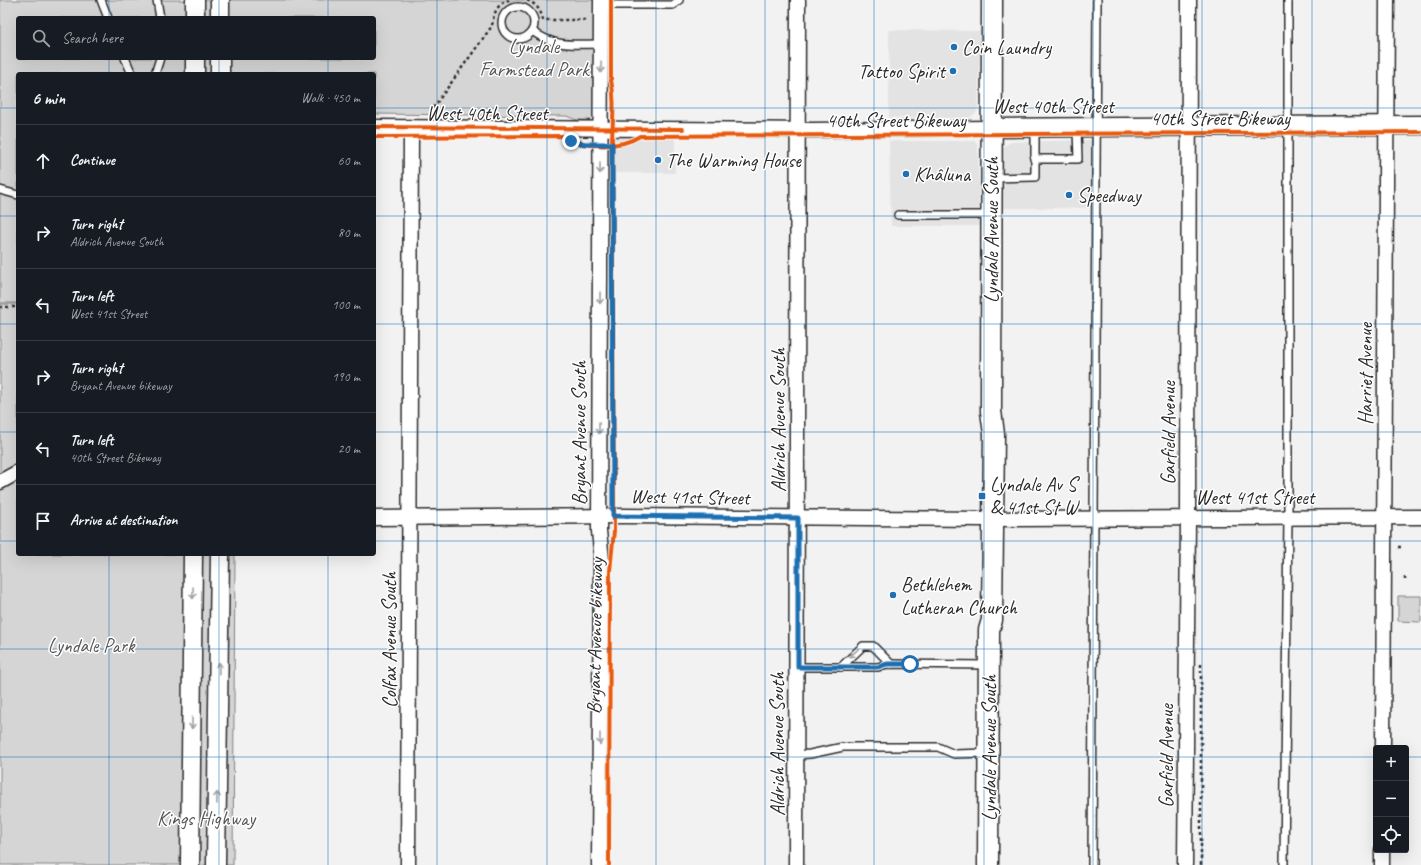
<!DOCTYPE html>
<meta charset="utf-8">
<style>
:root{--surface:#171b24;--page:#20242c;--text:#f1f3f6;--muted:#9ea1a6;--line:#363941}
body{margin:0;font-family:Caveat,sans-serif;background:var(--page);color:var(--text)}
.controls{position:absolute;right:12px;bottom:12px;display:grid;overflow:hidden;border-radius:4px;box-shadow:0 4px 16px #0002}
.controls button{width:36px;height:36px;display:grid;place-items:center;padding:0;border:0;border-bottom:1px solid var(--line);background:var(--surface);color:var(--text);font:20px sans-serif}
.stop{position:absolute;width:12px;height:12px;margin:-9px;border:3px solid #1f6fb2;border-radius:50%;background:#fff}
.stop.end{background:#1f6fb2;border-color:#fff;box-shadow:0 1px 4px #0008}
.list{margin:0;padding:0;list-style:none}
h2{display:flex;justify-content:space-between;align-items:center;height:52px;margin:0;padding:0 16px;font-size:17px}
h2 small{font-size:13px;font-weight:400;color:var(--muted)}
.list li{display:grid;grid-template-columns:26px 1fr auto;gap:12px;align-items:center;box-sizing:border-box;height:72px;padding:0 16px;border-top:1px solid var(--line)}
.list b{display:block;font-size:15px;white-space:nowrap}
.list p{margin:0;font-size:13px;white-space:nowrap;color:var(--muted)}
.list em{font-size:13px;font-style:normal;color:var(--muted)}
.icon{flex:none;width:22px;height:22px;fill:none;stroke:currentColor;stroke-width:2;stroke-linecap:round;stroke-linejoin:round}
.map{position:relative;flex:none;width:1421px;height:865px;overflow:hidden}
.search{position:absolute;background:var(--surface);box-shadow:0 4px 16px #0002;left:16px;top:16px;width:360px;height:44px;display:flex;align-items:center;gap:10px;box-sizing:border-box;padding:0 14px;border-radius:4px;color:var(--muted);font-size:15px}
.panel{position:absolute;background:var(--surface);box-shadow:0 4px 16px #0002;left:16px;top:72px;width:360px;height:484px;border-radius:4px}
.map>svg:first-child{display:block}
.built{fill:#e3e3e3}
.green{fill:#d5d5d5;stroke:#808080;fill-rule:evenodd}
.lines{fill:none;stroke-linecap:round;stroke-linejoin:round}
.service-casing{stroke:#2b2b2b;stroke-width:10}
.minor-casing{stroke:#2b2b2b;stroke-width:17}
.tertiary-casing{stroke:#2b2b2b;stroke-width:21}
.secondary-casing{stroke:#2b2b2b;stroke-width:23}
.path{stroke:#2b2b2b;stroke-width:2.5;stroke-dasharray:3 3;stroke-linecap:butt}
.service{stroke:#fff;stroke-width:7}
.minor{stroke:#fff;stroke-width:14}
.tertiary{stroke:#fff;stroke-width:18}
.secondary{stroke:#fff;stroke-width:20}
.cycleway-casing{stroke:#fff;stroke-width:6}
.cycleway{stroke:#e8590c;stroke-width:4}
.oneway{stroke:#a0a0a0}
.route{stroke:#1f6fb2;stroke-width:5}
.grid{fill:none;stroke:#1f6fb2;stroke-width:1;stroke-opacity:0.55}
.poi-dot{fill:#1f6fb2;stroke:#fff;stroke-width:1.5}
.labels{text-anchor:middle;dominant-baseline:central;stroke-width:3;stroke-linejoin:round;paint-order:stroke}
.park-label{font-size:20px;fill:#565656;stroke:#fff}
.poi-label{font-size:20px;fill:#2b2b2b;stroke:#fff;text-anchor:start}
.street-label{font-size:20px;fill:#2b2b2b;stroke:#fff}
</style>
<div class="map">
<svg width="1421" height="865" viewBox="0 0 1421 865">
<rect width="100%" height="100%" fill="#f2f2f2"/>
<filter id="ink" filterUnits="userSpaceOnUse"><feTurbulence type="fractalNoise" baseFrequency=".025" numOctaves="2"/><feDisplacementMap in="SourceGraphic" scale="8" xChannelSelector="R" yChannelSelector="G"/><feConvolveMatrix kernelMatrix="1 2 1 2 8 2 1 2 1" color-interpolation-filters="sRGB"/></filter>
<g filter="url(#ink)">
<g class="built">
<path d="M889,30L980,31L978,107L976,113L969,118H889Z"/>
<path d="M612,134H633L645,138L675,139V173H606L607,137Z"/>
<path d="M1095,140L1097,208H1002V150L1006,145L1011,142Z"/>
<path d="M889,141H974L978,145L980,226H891Z"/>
</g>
<g class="green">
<path d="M0,0H594L593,91L597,102L596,113L589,120H577L566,116L374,114V74H18V303H0ZM18,18H374V58H18Z"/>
<path d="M0,304H18V554H235L233,865H0Z"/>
<path d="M1398,596H1421V622L1398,621Z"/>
</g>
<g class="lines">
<g class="service-casing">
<g id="service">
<path d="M101,0L108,18"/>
<path d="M157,0L160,18"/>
<path d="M601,5H673L679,0"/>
<circle cx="518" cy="23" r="16"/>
<path d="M532,31C556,48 573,44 601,44"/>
<path d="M125,58L132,74"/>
<path d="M155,74L160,58"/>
<path d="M1034,159H1078L1077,129"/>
<path d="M993,178L1035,177V128"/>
<path d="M0,190L18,195"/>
<path d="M898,215H991"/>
<path d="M798,667H878L887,664L987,665"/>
<path d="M841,667L863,646H873L891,664"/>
<path d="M797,755L810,754L843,747H938L954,754L987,753"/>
<path d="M1092,865L1097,0"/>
<path d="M1284,865L1288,517V0"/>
</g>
</g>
<g class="minor-casing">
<g id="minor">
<path d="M374,127L813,130L991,128"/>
<path d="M0,482L18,472"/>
<path d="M374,518L624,516L982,519"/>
<path d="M994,519L1421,517"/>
<path d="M1383,748L1387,0"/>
<path d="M408,865L411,128"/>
<path d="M599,865L601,551L599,531L601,0"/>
<path d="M796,865L798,0"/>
<path d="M1185,865L1188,518L1189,0"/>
<path d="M1382,865V850"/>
</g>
</g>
<g class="tertiary-casing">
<g id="tertiary">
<path d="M195,18V0"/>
<path d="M220,18V0"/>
<path d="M195,74V58"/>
<path d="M220,74V58"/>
<path d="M991,128L1421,125"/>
<path d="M190,865L193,554"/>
<path d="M216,865L220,554"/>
</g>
</g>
<g class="secondary-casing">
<path id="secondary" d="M988,865L989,630L992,620L994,434L991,411L992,0"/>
</g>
<g class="path">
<path d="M527,0C536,4 541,10 543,20H588"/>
<path d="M433,108L492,26C493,15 497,3 509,0"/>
<path d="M0,307H18"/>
<path d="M1398,547H1403"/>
<path d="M1405,580V574"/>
<path d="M1201,865V664"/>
</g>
<use href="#service" class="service"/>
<use href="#minor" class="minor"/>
<use href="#tertiary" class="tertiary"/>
<use href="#secondary" class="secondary"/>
<g class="cycleway-casing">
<g id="cycleway">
<path d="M374,127L683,129"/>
<path d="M374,137L562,136C583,148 620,149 640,136L1421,132"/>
<path d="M609,865L610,571L614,531L612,144C612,122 616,102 611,80V0"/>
</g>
</g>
<use href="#cycleway" class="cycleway"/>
</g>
<defs><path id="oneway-shaft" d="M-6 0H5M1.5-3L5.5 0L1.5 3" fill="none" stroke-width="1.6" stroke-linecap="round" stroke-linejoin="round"/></defs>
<g class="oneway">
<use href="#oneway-shaft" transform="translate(601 67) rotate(91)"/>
<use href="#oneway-shaft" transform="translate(600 168) rotate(90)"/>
<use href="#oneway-shaft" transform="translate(600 298) rotate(90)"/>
<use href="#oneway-shaft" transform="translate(599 428) rotate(90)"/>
<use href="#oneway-shaft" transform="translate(193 593) rotate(91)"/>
<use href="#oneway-shaft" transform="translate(854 653) rotate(136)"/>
<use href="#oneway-shaft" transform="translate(219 668) rotate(-89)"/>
<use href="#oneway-shaft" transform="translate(192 723) rotate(91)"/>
<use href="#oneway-shaft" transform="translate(600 739) rotate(90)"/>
<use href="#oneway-shaft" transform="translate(217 798) rotate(-89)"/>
</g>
</g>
<g class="lines" filter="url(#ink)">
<path class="route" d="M571,141L585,144H612L613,516L798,518V667H878L887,664H910"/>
</g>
<path class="grid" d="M109,0V18M219,0V18M328,0V18M437,0V865M547,0V865M656,0V865M765,0V865M874,0V865M984,0V865M1093,0V865M1202,0V865M1312,0V865M109,58V74M219,58V74M328,58V74M0,108H18M374,108H1421M0,216H18M374,216H1421M0,324H18M374,324H1421M0,432H18M374,432H1421M0,541H18M374,541H1421M109,554V865M219,554V865M328,554V865M0,649H1421M0,757H1376M1406,757H1421"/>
<g class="poi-dot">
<circle cx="954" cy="47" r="4"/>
<circle cx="953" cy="71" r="4"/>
<circle cx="658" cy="160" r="4"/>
<circle cx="906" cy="174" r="4"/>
<circle cx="1069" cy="195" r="4"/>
<rect x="978" y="492" width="8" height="8" rx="2"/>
<circle cx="893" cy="595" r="4"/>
</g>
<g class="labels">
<g class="park-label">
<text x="534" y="46">Lyndale<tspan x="534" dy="23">Farmstead Park</tspan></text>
<text x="91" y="645">Lyndale Park</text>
<text x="206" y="818">Kings Highway</text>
</g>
<g class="poi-label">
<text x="962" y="47">Coin Laundry</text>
<text x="945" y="71" text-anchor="end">Tattoo Spirit</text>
<text x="666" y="160">The Warming House</text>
<text x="914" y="174">Khâluna</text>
<text x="1077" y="195">Speedway</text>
<text x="990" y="484">Lyndale Av S<tspan x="990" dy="23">&amp; 41st St W</tspan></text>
<text x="901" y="584">Bethlehem<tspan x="901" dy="23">Lutheran Church</tspan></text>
</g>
<g class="street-label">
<text x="1053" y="106">West 40th Street</text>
<text x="487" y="113">West 40th Street</text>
<text x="1220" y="118">40th Street Bikeway</text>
<text x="896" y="120">40th Street Bikeway</text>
<text transform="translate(991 230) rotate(-90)">Lyndale Avenue South</text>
<text transform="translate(1365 374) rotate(-90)">Harriet Avenue</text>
<text transform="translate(778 420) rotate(-90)">Aldrich Avenue South</text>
<text transform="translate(579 433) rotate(-90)">Bryant Avenue South</text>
<text transform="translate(1168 433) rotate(-90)">Garfield Avenue</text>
<text transform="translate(690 497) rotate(1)">West 41st Street</text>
<text x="1255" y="497">West 41st Street</text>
<text transform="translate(595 636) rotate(-89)">Bryant Avenue bikeway</text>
<text transform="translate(389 640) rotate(-90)">Colfax Avenue South</text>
<text transform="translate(777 744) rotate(-90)">Aldrich Avenue South</text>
<text transform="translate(989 748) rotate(-90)">Lyndale Avenue South</text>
<text transform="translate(1166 756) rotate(-90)">Garfield Avenue</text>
</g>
</g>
</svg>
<div class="controls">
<button>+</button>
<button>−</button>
<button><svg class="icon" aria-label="locate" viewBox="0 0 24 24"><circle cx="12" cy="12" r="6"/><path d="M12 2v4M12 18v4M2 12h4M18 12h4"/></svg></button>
</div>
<div class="stop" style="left:910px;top:664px"></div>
<div class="stop end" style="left:571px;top:141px"></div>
<div class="search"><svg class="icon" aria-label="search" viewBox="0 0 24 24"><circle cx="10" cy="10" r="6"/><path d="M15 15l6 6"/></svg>Search here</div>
<section class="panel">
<h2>6 min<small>Walk · 450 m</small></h2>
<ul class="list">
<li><svg class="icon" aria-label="ahead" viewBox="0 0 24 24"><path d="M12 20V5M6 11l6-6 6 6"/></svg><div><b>Continue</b></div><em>60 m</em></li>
<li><svg class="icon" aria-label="right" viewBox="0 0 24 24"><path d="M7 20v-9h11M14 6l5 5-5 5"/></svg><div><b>Turn right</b><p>Aldrich Avenue South</p></div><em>80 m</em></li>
<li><svg class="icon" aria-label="left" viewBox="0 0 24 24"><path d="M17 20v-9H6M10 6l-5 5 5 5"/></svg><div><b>Turn left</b><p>West 41st Street</p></div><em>100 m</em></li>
<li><svg class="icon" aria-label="right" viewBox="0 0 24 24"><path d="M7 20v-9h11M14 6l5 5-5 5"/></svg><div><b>Turn right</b><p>Bryant Avenue bikeway</p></div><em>190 m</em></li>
<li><svg class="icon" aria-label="left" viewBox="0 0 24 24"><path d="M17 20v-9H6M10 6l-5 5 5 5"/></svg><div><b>Turn left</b><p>40th Street Bikeway</p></div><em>20 m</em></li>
<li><svg class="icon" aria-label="arrive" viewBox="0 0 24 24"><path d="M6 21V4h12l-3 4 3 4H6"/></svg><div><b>Arrive at destination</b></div></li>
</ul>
</section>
</div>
